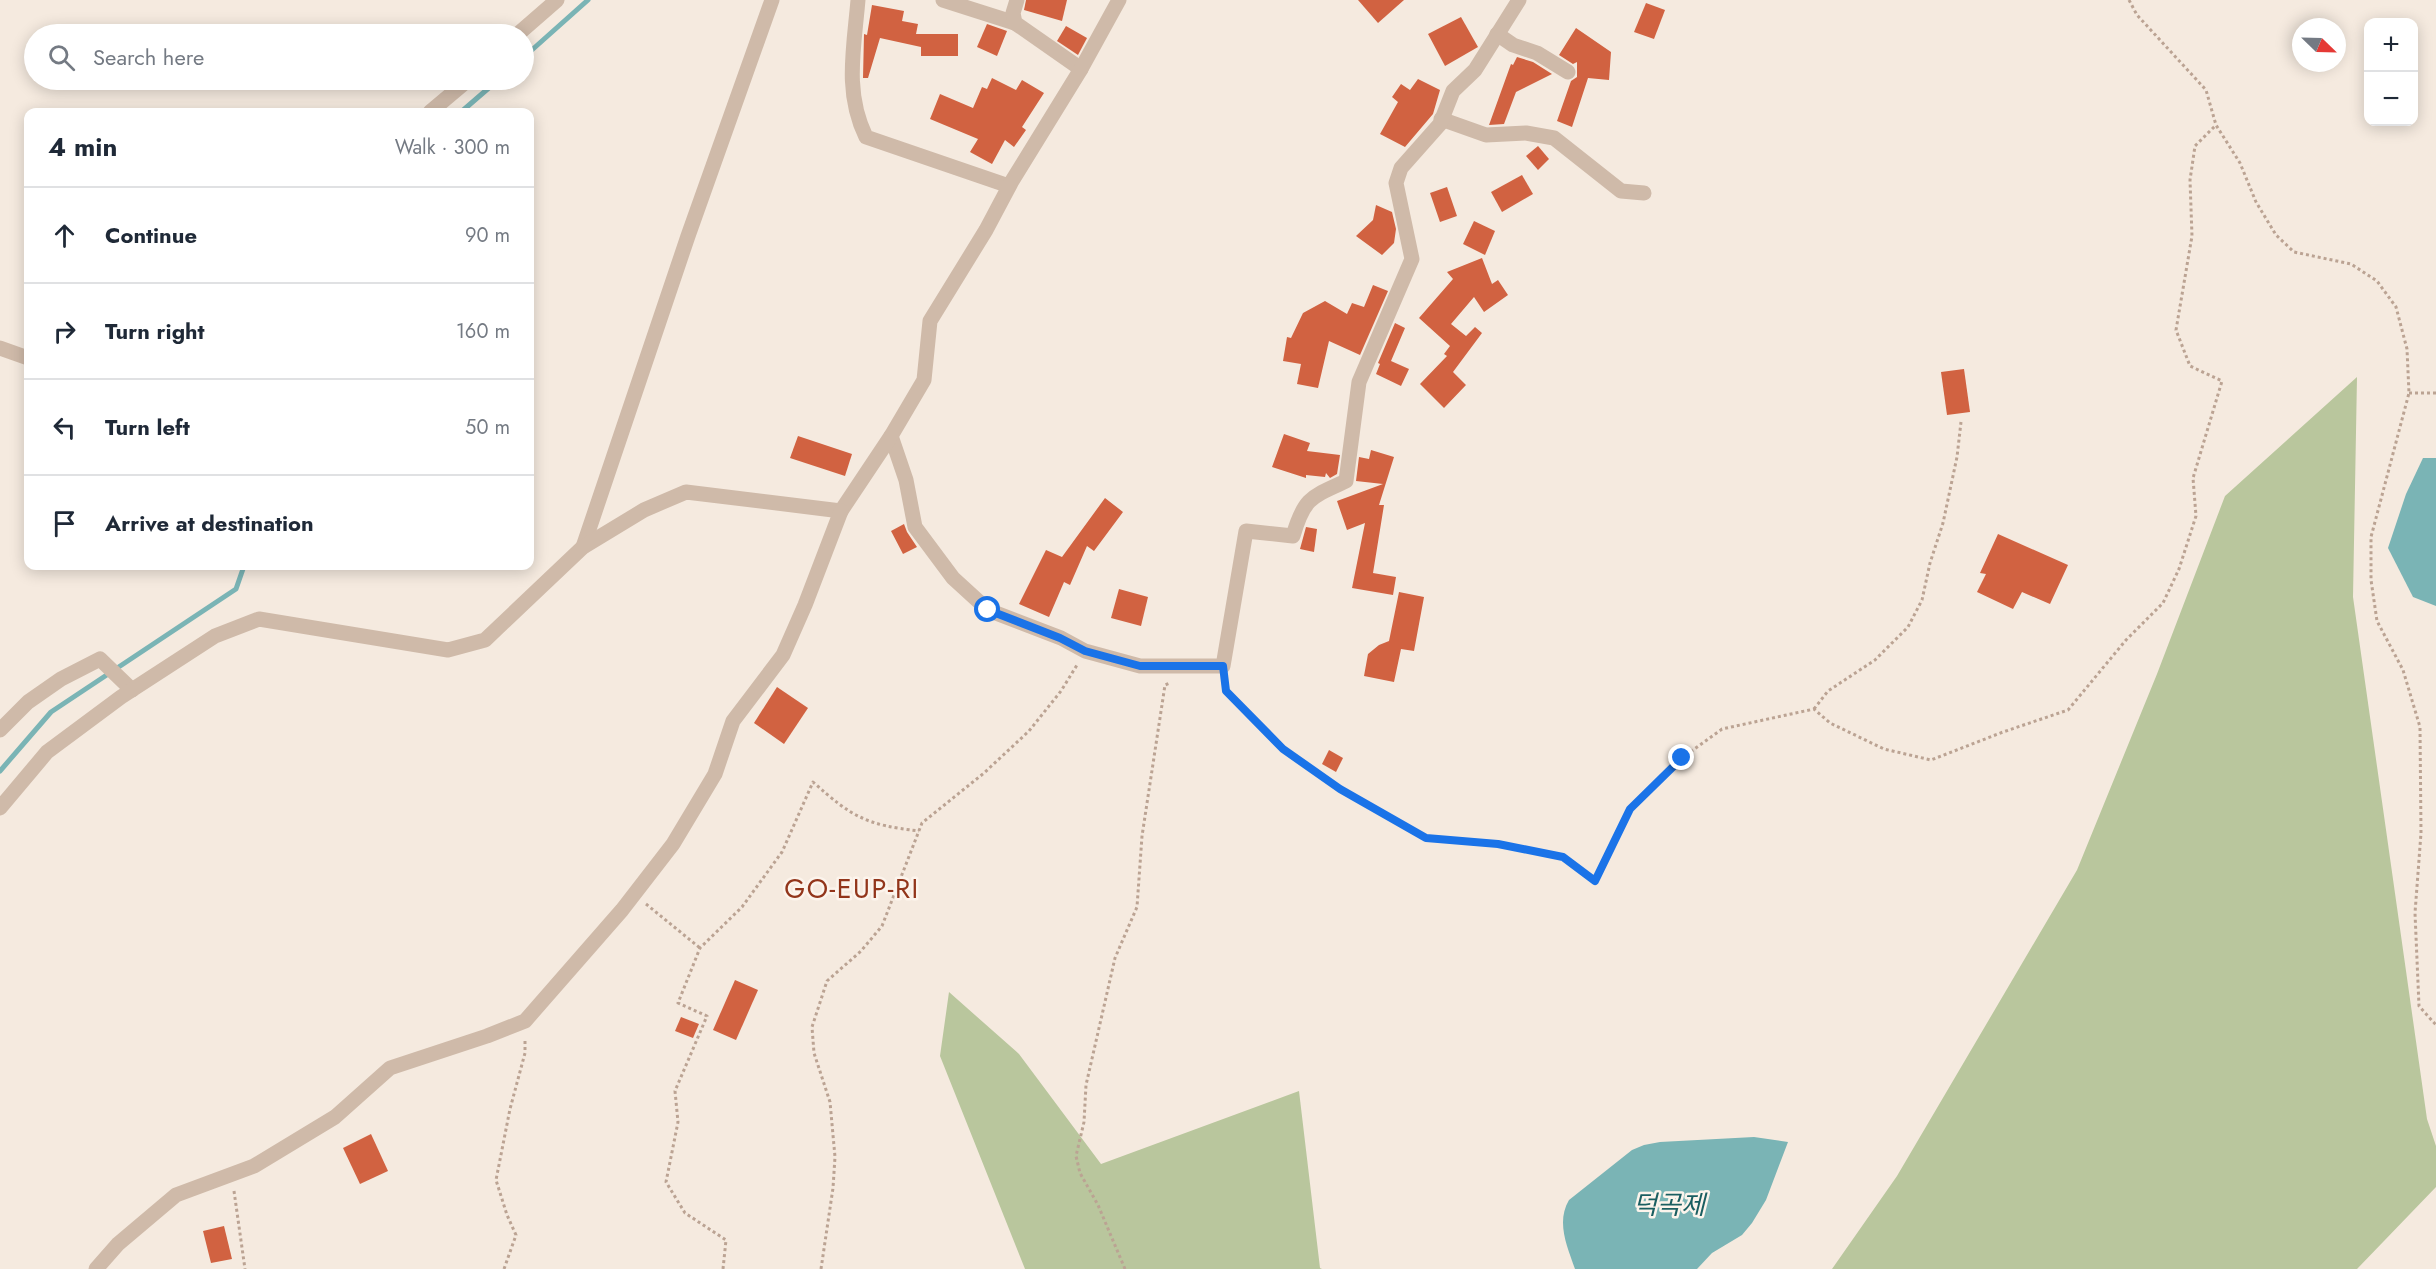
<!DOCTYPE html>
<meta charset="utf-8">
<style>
:root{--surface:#fff;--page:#f6f6f7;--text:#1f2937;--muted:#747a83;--line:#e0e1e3}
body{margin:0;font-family:Jost,"Noto Sans KR",sans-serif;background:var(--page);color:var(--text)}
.controls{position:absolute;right:18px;top:18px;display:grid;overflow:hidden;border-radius:12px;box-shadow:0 3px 15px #0003}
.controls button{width:54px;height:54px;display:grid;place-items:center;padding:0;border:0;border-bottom:2px solid var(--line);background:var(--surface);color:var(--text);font:30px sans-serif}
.compass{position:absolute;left:2292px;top:18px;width:54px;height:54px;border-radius:50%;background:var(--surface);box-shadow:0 3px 15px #0003;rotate:113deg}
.stop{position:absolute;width:18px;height:18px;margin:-14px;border:4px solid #1a73e8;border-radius:50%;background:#fff}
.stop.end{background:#1a73e8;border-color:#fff;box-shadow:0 2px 6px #0008}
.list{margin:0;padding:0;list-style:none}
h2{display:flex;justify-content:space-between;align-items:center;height:78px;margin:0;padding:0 24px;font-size:26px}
h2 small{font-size:20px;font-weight:400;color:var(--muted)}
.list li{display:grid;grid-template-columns:39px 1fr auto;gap:18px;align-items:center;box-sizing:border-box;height:96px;padding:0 24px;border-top:2px solid var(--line)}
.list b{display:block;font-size:22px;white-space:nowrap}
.list em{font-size:20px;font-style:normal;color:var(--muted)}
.icon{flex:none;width:33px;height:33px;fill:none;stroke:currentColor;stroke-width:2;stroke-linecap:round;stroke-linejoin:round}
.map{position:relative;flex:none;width:2436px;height:1269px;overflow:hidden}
.search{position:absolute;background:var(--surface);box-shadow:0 3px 15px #0003;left:24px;top:24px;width:510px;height:66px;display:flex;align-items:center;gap:15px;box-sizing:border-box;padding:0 21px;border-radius:33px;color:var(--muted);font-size:22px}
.panel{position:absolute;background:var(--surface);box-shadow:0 3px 15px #0003;left:24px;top:108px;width:510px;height:462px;border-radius:12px}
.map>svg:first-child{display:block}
.green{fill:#b9c69d}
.water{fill:#7ab4b5}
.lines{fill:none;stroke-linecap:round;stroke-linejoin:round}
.stream{stroke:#7ab4b5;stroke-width:5}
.building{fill:#d16241}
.path{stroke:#bba393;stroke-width:3;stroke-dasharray:3 3;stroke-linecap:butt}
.street{stroke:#cfbaa9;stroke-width:15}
.route{stroke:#1a73e8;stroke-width:8}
.labels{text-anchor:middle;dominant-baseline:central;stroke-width:5;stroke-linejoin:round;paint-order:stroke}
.water-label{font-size:26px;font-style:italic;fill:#1a5e61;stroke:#fcf4ec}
.quarter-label{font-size:27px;letter-spacing:1.5px;fill:#92351a;stroke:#fcf4ec}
</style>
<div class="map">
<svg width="2436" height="1269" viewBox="0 0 2436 1269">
<rect width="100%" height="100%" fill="#f5eadf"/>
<g class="green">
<path d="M2357,377L2353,597L2427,1119L2436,1146V1187L2357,1269H1832L1897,1176L2077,870L2157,674L2225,496Z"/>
<path d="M949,992L1019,1054L1101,1164L1299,1091L1320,1268L1322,1269H1025L940,1056Z"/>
</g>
<g class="water">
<path d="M2423,458H2436V606L2413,597L2388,548L2406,494Z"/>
<path d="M1754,1137L1788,1142L1766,1200L1752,1223L1742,1235L1712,1253L1697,1269H1575C1567,1246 1556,1222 1569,1200L1632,1150L1644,1145L1660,1142Z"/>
</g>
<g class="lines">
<g class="stream">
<path d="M524,57L588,0"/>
<path d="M461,112L498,80"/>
<path d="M0,771L51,712L236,589L244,566"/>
</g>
</g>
<g class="building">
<path d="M1026,0H1067L1062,21L1024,10Z"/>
<path d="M1358,0H1404L1378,23Z"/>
<path d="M1646,3L1665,10L1654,39L1634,32Z"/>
<path d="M872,5L904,11L902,21L918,24L916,34H958V56H921V47L880,38L868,78H863L864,34L867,35Z"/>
<path d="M1461,17L1478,47L1445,66L1428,34Z"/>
<path d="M987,24L1007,31L997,56L977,47Z"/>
<path d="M1066,26L1087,38L1078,55L1057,41Z"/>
<path d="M1576,28L1611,52L1609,80L1588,78L1572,127L1557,121L1571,81L1577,77V62L1573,64L1559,55Z"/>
<path d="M1517,57L1533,62L1552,74L1516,92L1504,124L1489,125L1511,64L1513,65Z"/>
<path d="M992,78L1016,90L1022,80L1044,93L1022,127L1026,130L1014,147L1005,140L992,164L970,152L978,139L930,119L940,94L973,108L982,87L987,89Z"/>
<path d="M1418,79L1440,90L1433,114L1405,147L1380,134L1398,102L1392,97L1401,84L1410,90Z"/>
<path d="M1538,146L1549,159L1538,170L1526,156Z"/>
<path d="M1522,175L1533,194L1502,212L1491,192Z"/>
<path d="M1447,187L1457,216L1440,222L1430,193Z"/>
<path d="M1376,205L1392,212L1396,229L1394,243L1382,255L1356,236L1373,220Z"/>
<path d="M1474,221L1495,231L1485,255L1463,244Z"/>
<path d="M1482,258L1492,284L1498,280L1508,295L1484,312L1474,297L1451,324L1466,336L1475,327L1482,333L1453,372L1466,385L1444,408L1420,384L1447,356L1444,354L1450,346L1419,318L1453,279L1447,272Z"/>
<path d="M1373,285L1388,291L1360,355L1329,341L1318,388L1297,384L1301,364L1283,361L1287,337L1291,338L1303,313L1325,301L1347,314L1352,303L1364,307Z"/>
<path d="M1395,323L1405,328L1391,361L1409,369L1401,386L1376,374L1380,364L1378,363Z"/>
<path d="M1964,369L1970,412L1947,415L1941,372Z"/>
<path d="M1284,434L1310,443L1307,451L1340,455L1337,474L1330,478L1326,473L1325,477L1306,475V478L1272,467Z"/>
<path d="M798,436L852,454L845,476L790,458Z"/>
<path d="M1371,450L1394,457L1379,505H1384L1373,573L1396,577L1393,595L1352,588L1365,523L1347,530L1337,501L1383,484L1356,481L1359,457L1369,459Z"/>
<path d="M1105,498L1123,512L1094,551L1087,546L1070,585L1064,582L1049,617L1019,604L1046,550L1062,557Z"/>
<path d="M904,524L907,532L917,547L903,554L891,531Z"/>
<path d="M1306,527L1317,529L1314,552L1300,549Z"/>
<path d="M1998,534L2068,565L2050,604L2022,592L2013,609L1977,592L1986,574L1980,573Z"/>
<path d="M1119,589L1148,597L1141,626L1111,618Z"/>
<path d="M1399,592L1424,597L1414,651L1401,649L1394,682L1364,676L1368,654L1379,645L1389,641Z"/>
<path d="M777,687L808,708L784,744L754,723Z"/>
<path d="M1329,750L1343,758L1336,772L1322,764Z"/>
<path d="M735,980L758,990L736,1040L713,1030Z"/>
<path d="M681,1017L699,1024L693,1038L675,1031Z"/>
<path d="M371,1134L388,1171L360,1184L343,1148Z"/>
<path d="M224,1226L232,1259L211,1263L203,1231Z"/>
</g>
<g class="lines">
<g class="path">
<path d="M2129,0L2137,15L2206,90L2216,125L2240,163L2256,202L2276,235L2294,252L2351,264L2377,281L2396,307L2407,349L2409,393L2371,537V580L2377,621L2403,670L2420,727L2421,833L2415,913L2419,1006L2436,1025"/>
<path d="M2409,393H2436"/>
<path d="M1225,683L1226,691L1283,749L1340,789L1426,838L1498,844L1563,857L1595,881L1630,809L1682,758L1722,729L1814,709L1830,723L1884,749L1931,760L2003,732L2068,710L2126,640L2163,603L2179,569L2196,516L2193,478L2222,381L2190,366L2176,330L2192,236L2190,180L2195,146L2216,125"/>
<path d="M1814,709L1828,691L1875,660L1908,627L1922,600L1930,563L1943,523L1957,457L1961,422"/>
<path d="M646,904L700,948"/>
<path d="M234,1191L245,1269"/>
<path d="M504,1269L516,1235L507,1215L496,1180L510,1109L525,1053V1038"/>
<path d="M723,1269L726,1240L685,1213L666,1182L678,1122L675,1091L707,1016L678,1003L700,948L742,907L782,852L813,782C852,817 866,825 919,831"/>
<path d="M821,1269L833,1188L835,1157L830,1102L814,1053L812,1027L827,981L861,951L882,926L922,823L984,773L1029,731L1061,691L1077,665"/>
<path d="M1125,1269L1098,1205L1080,1173L1076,1156L1084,1122L1086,1085L1115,958L1137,907L1142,836L1165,685L1170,683"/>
</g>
<g class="street">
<path d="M858,0C854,48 844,92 866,137L1009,186"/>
<path d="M943,0L1015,23"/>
<path d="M1017,0L1013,13L1015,23L1081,69"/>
<path d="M518,34L557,0"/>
<path d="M1497,34L1513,45L1537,53L1568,72"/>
<path d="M430,112L468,80"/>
<path d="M1441,119L1486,135L1526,133L1554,138L1621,191L1644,193"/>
<path d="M0,348L28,358"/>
<path d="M891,436L906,480L915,527L953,578L988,610L1061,638L1085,651L1140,666H1223L1246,531L1293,536C1304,498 1311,497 1346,481L1359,382L1412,259L1396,183L1401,168L1440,124L1453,91L1475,70L1519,0"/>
<path d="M583,547L688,236L772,0"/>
<path d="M0,730L28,702L61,679L100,659L132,690"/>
<path d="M0,808L47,752L121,697L215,636L259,619L448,650L485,640L583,547L644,510L686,492L841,511L891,436L924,380L930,321L986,230L1012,181L1081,69L1119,0"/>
<path d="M96,1269L118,1244L176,1195L254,1166L335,1117L390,1068L487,1036L525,1021L622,910L673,844L715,774L733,721L783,655L805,605L841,511"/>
</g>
</g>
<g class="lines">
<path class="route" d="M988,610L1060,638L1085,651L1140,666H1223L1226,691L1283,749L1340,789L1426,838L1498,844L1563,857L1595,881L1630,809L1682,758"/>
</g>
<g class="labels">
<g class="water-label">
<text x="1669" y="1205">덕곡제</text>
</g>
<g class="quarter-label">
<text x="852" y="888">GO-EUP-RI</text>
</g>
</g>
</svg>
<div class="controls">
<button>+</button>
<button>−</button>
</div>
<svg class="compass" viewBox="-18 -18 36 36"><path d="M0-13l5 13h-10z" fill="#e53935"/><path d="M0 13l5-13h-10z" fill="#747a83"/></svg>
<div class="stop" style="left:988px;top:610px"></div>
<div class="stop end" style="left:1682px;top:758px"></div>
<div class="search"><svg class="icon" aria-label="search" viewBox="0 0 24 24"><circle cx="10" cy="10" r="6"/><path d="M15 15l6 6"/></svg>Search here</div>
<section class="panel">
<h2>4 min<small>Walk · 300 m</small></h2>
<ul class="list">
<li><svg class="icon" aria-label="ahead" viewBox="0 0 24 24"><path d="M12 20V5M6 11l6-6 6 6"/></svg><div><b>Continue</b></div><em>90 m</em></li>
<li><svg class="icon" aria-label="right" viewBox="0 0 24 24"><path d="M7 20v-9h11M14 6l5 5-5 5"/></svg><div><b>Turn right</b></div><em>160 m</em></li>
<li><svg class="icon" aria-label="left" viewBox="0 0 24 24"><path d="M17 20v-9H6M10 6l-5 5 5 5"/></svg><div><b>Turn left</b></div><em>50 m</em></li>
<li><svg class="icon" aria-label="arrive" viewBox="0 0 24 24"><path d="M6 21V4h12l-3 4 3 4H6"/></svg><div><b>Arrive at destination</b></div></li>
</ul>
</section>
</div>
